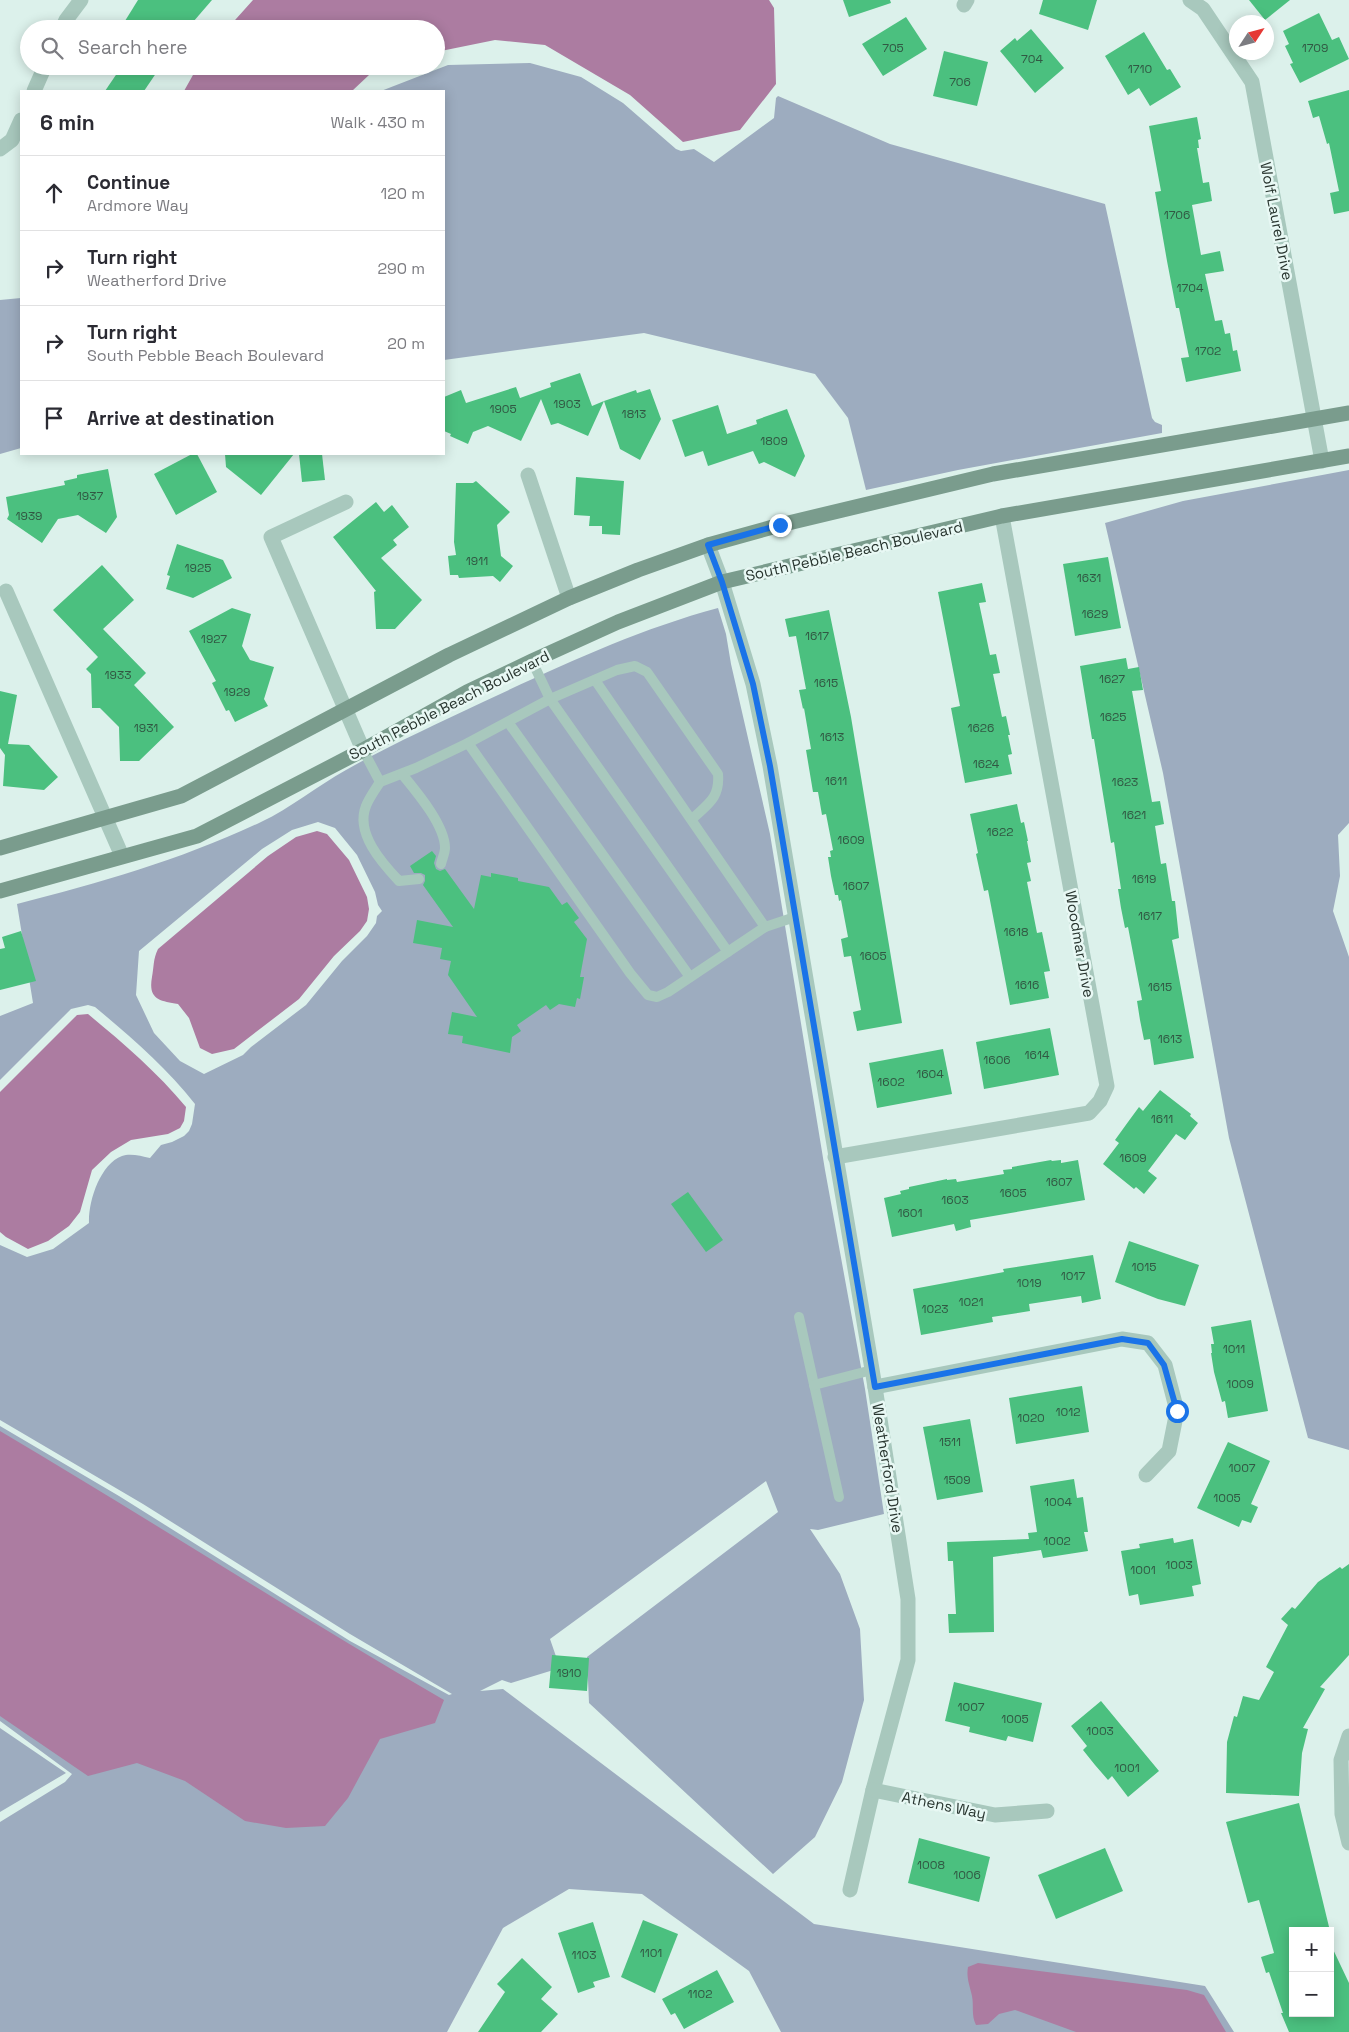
<!DOCTYPE html>
<meta charset="utf-8">
<style>
:root{--surface:#fff;--page:#f2f2f3;--text:#2b2b33;--muted:#7c7c81;--line:#e1e1e2}
body{margin:0;font-family:"Space Grotesk",sans-serif;background:var(--page);color:var(--text)}
.controls{position:absolute;right:15px;bottom:15px;display:grid;overflow:hidden;border-radius:0px;box-shadow:0 2px 12px #0003}
.controls button{width:45px;height:45px;display:grid;place-items:center;padding:0;border:0;border-bottom:1px solid var(--line);background:var(--surface);color:var(--text);font:25px sans-serif}
.compass{position:absolute;left:1229px;top:15px;width:45px;height:45px;border-radius:50%;background:var(--surface);box-shadow:0 2px 12px #0003;rotate:54deg}
.stop{position:absolute;width:15px;height:15px;margin:-11px;border:4px solid #1a73e8;border-radius:50%;background:#fff}
.stop.end{background:#1a73e8;border-color:#fff;box-shadow:0 1px 5px #0008}
.list{margin:0;padding:0;list-style:none}
h2{display:flex;justify-content:space-between;align-items:center;height:65px;margin:0;padding:0 20px;font-size:21px}
h2 small{font-size:16px;font-weight:400;color:var(--muted)}
.list li{display:grid;grid-template-columns:32px 1fr auto;gap:15px;align-items:center;box-sizing:border-box;height:75px;padding:0 20px;border-top:1px solid var(--line)}
.list b{display:block;font-size:19px;white-space:nowrap}
.list p{margin:0;font-size:16px;white-space:nowrap;color:var(--muted)}
.list em{font-size:16px;font-style:normal;color:var(--muted)}
.icon{flex:none;width:28px;height:28px;fill:none;stroke:currentColor;stroke-width:2;stroke-linecap:round;stroke-linejoin:round}
.map{position:relative;flex:none;width:1349px;height:2032px;overflow:hidden}
.search{position:absolute;background:var(--surface);box-shadow:0 2px 12px #0003;left:20px;top:20px;width:425px;height:55px;display:flex;align-items:center;gap:12px;box-sizing:border-box;padding:0 18px;border-radius:28px;color:var(--muted);font-size:19px}
.panel{position:absolute;background:var(--surface);box-shadow:0 2px 12px #0003;left:20px;top:90px;width:425px;height:365px;border-radius:0px}
.map>svg:first-child{display:block}
.green{fill:#9dacbf;fill-rule:evenodd}
.water{fill:#ac7ca1}
.building{fill:#4bc07f}
.lines{fill:none;stroke-linecap:round;stroke-linejoin:round}
.lane{stroke:#a8c8bd;stroke-width:10}
.street{stroke:#a8c8bd;stroke-width:15}
.secondary{stroke:#7a9c8d;stroke-width:15}
.route{stroke:#1a73e8;stroke-width:6}
.labels{text-anchor:middle;dominant-baseline:central;stroke-width:5;stroke-linejoin:round;paint-order:stroke}
.number-label{font-size:12px;fill:#315843}
.street-label{font-size:15px;fill:#28352f;stroke:#e8f8f4}
</style>
<div class="map">
<svg width="1349" height="2032" viewBox="0 0 1349 2032">
<rect width="100%" height="100%" fill="#dcf1eb"/>
<g class="green">
<path d="M530,63L581,77L623,103L676,149L681,151L694,149L714,162L774,118L776,98L778,96L890,144L1105,204L1152,418L1155,422L1162,425V433L958,470L866,490L848,418L815,374L644,333L444,360V91H381L448,65Z"/>
<path d="M21,298V448L0,454V300Z"/>
<path d="M1349,470V823L1338,835L1340,876L1333,911L1349,957V1450L1308,1438L1229,1138L1163,773L1105,523L1183,501Z"/>
<path d="M718,608L726,634L731,664L770,834L825,1170L865,1389L884,1514L818,1530L810,1529L840,1574L860,1629L864,1700L842,1782L815,1837L773,1874L589,1703L587,1657L778,1512L766,1481L550,1639L560,1668L511,1683L502,1680L480,1691L503,1689L814,1924L1205,1986L1234,2032H781L749,1971L642,1894L569,1889L503,1928L447,2032H0V1822L65,1782L72,1774L0,1721V1426L119,1496L350,1641L449,1695L452,1694L350,1634L143,1504L0,1420V1245L27,1257L53,1249L89,1223C88,1202 100,1164 122,1156C130,1153 141,1156 150,1158L161,1145L172,1142L184,1136L189,1131L192,1124L195,1104C166,1067 131,1037 95,1007L88,1005L71,1009L0,1080V1016L33,1003L17,904C100,883 183,859 261,822C291,808 317,786 346,770C390,745 437,724 483,702C560,666 636,630 718,608ZM318,822L335,828L357,855L375,892L378,905L382,911L377,916L376,923L367,936L342,961L306,1005L251,1047L243,1055L204,1074L180,1061L154,1033L136,995L139,951L262,849L292,830Z"/>
<path d="M0,1728L66,1773L0,1812Z"/>
</g>
<g class="water">
<path d="M253,0H769L774,8L776,84L740,130L683,142L630,95L545,45L495,40L436,52V29H227Z"/>
<path d="M198,66H392L369,75L352,91H184Z"/>
<path d="M317,831L327,834L349,860L367,897L369,909L367,921L360,931L334,956L299,999L234,1049L212,1054L200,1048L189,1018L178,1004C159,1001 148,999 152,977C154,967 153,959 158,949L268,856L296,837Z"/>
<path d="M88,1014C123,1043 157,1072 186,1107L184,1121L180,1128L168,1134L131,1140L111,1152L92,1170L80,1212L69,1226L48,1241L28,1249L6,1237L0,1232V1092L77,1015Z"/>
<path d="M0,1431C149,1519 294,1613 444,1700L435,1723L380,1739L348,1798L325,1826L286,1828L245,1821L185,1781L137,1763L88,1776L0,1716Z"/>
<path d="M978,1963L1187,1990L1204,1995L1226,2032H1076L1015,2010L999,2014L988,2024L976,2025C971,2015 974,2006 972,1996C970,1986 966,1978 968,1967Z"/>
</g>
<g class="building">
<path d="M138,0H212L187,29H120Z"/>
<path d="M843,0H890L891,3L849,17Z"/>
<path d="M1043,0H1097L1088,30L1039,14Z"/>
<path d="M1249,0H1290L1265,20Z"/>
<path d="M1319,13L1332,40L1339,37L1349,59L1300,83L1290,64L1293,63L1285,46L1289,44L1283,31Z"/>
<path d="M906,17L927,49L883,76L862,44Z"/>
<path d="M1031,29L1064,68L1035,93L1000,51L1015,38L1017,41Z"/>
<path d="M1144,32L1167,70L1170,69L1181,87L1150,106L1139,88L1128,95L1105,56Z"/>
<path d="M944,51L988,62L977,106L933,96Z"/>
<path d="M122,66H161L144,91H105Z"/>
<path d="M1349,90V211L1334,214L1330,193L1339,191L1329,143L1327,144L1319,116L1313,118L1308,101Z"/>
<path d="M1197,117L1201,139L1198,140L1199,148H1197L1203,183L1209,182L1212,201L1192,205L1201,255L1220,251L1224,271L1205,274L1215,321L1222,320L1225,334L1230,333L1233,351L1237,350L1241,371L1186,382L1181,358L1189,357L1179,308H1176L1167,261L1155,192L1161,191L1149,126Z"/>
<path d="M580,373L592,406L604,401L588,436L558,423L551,425L541,399L521,441L488,426L473,432L468,444L450,436L451,434L444,431V397L461,390L466,403L516,387L520,398L551,387L550,383Z"/>
<path d="M650,389L661,419L640,460L620,449L604,401L636,390L637,393Z"/>
<path d="M718,405L727,434L757,424L756,420L787,409L805,456L795,477L764,462L759,464L753,451L708,466L703,451L685,457L672,420Z"/>
<path d="M192,454H197L217,492L176,515L154,474Z"/>
<path d="M225,454H294L261,495L226,467Z"/>
<path d="M299,454H322L325,480L302,482Z"/>
<path d="M108,469L117,517L106,533L78,515L58,519L42,543L7,519L9,515L6,497L65,485L64,481L77,478V475Z"/>
<path d="M576,477L624,481L620,535L602,534V526H589L590,516L574,515Z"/>
<path d="M476,481L510,512L497,525L501,556L513,566L500,582L493,576L459,578L458,575H450L448,556L456,555L454,542L456,483H473Z"/>
<path d="M376,502L384,512L392,505L409,527L393,540L397,545L381,558L422,600L395,629H376L374,592L376,591L333,537Z"/>
<path d="M177,544L223,560L232,578L193,598L166,589L170,576L167,575Z"/>
<path d="M1108,557L1121,628L1075,636L1063,564Z"/>
<path d="M102,565L134,600L103,629L146,673L134,685L174,727L139,761H120L119,727L100,708H92L91,674L86,669L98,657L53,610Z"/>
<path d="M982,583L986,602L979,603L990,655L996,654L1000,673L993,674L1002,717L1006,716L1010,735H1008L1012,754L1008,755L1012,774L965,783L951,708L960,706L938,592Z"/>
<path d="M232,608L251,614L242,646L250,660L274,667L264,699L268,706L235,722L229,710L226,711L212,683L216,681L189,631Z"/>
<path d="M829,610L851,717L902,1023L857,1031L853,1012L861,1010L851,956L844,957L841,939L848,937L841,900L839,901L838,895H835L831,876L828,857H831L830,851L833,850L826,814L822,815L818,792H813L806,750L811,749L804,708L803,709L799,690L806,689L796,636L789,637L785,619Z"/>
<path d="M1126,658L1128,669L1139,667L1143,690L1132,691L1152,802L1160,801L1164,824L1155,826L1161,864L1166,863L1172,901H1175L1179,938L1172,940L1194,1058L1154,1065L1150,1039L1144,1040L1140,1020L1137,1001L1142,1000L1128,927L1125,928L1121,908L1118,889H1121L1114,842L1111,843L1094,739H1092L1080,666Z"/>
<path d="M0,691L17,695L8,744L29,745L58,777L44,790L3,786L5,755L0,748Z"/>
<path d="M1017,804L1021,823L1024,822L1028,841H1027L1031,862L1027,863L1031,881L1027,882L1037,933L1042,932L1050,971L1044,972L1049,998L1010,1005L988,890L984,891L976,854L978,853L970,814Z"/>
<path d="M432,851L436,856L434,863L436,869L440,871L445,869L474,909L481,875L491,877V873L518,878V881L549,887L562,905L567,902L579,918L574,922L587,939L580,977H584L580,999L577,998L575,1007L559,1004L550,1010L546,1005L517,1025L521,1031L512,1037L510,1053L462,1043L463,1036L448,1034L452,1012L477,1017L448,975L451,961L440,959L442,948L413,943L417,920L453,927L423,885L425,881V875L421,873H414L410,866Z"/>
<path d="M21,931L36,981L0,990V949L5,948L2,937Z"/>
<path d="M1050,1028L1059,1075L984,1089L976,1042Z"/>
<path d="M943,1049L952,1094L877,1108L869,1063Z"/>
<path d="M1160,1090L1191,1114L1190,1116L1198,1123L1185,1140L1176,1134L1148,1171L1157,1178L1144,1194L1136,1187L1134,1189L1103,1164L1119,1143L1115,1140L1128,1122L1139,1107L1143,1111Z"/>
<path d="M1051,1160L1052,1161L1061,1160V1163L1078,1160L1085,1200L970,1220L971,1227L956,1231L954,1224L892,1237L884,1198L901,1194L900,1191L909,1189V1187L947,1179V1180L956,1179L957,1182L1004,1174L1003,1170L1012,1169V1167Z"/>
<path d="M688,1192L723,1240L706,1252L671,1204Z"/>
<path d="M1129,1241L1199,1265L1185,1306L1158,1299L1115,1282Z"/>
<path d="M1093,1255L1101,1299L1082,1303L1081,1296L1029,1304L1030,1311L992,1317L993,1322L921,1335L913,1289L1004,1272L1003,1269Z"/>
<path d="M1251,1320L1268,1411L1228,1418L1225,1401L1222,1402L1214,1372L1211,1353H1212L1211,1344H1214L1211,1327Z"/>
<path d="M1082,1386L1089,1432L1016,1444L1009,1398Z"/>
<path d="M970,1419L983,1492L937,1500L923,1427Z"/>
<path d="M1228,1442L1270,1461L1251,1504L1258,1507L1251,1523L1242,1520L1239,1527L1197,1508Z"/>
<path d="M1074,1479L1077,1498L1083,1497L1088,1532H1084L1088,1551L1043,1558L1041,1550L993,1557L994,1632L949,1633L948,1614H956L953,1561H948L947,1542L1029,1539L1028,1533L1037,1532L1030,1486Z"/>
<path d="M1173,1538L1174,1543L1193,1539L1201,1584L1192,1586L1194,1596L1140,1605L1138,1594L1129,1596L1121,1551L1140,1548L1139,1544Z"/>
<path d="M1349,1564V1655L1320,1687L1325,1689L1303,1728L1308,1729L1302,1753L1299,1796L1226,1793L1227,1742L1234,1716L1237,1717L1243,1696L1259,1700L1274,1672L1266,1667L1288,1625L1281,1619L1292,1607L1295,1609L1318,1582L1340,1567L1342,1569Z"/>
<path d="M552,1655L589,1658L587,1691L549,1688Z"/>
<path d="M954,1682L1042,1703L1033,1742L1008,1736L1006,1741L969,1732L970,1727L945,1721Z"/>
<path d="M1101,1701L1159,1771L1128,1797L1112,1776L1108,1780L1095,1765L1083,1750L1087,1746L1071,1726Z"/>
<path d="M1299,1803L1330,1931H1293V2013H1330V1943L1349,1983V2032H1289L1281,2013H1283L1269,1972L1266,1973L1261,1957L1274,1953L1259,1900L1248,1903L1226,1822Z"/>
<path d="M919,1838L990,1857L979,1902L908,1883Z"/>
<path d="M1105,1848L1123,1891L1056,1919L1038,1875Z"/>
<path d="M643,1920L678,1934L655,1993L621,1977Z"/>
<path d="M593,1922L610,1977L593,1982L595,1987L578,1993L558,1933Z"/>
<path d="M522,1958L552,1987L541,1999L558,2014L541,2032H478L505,1992L497,1984Z"/>
<path d="M717,1970L734,2002L684,2029L675,2013L671,2015L662,1999Z"/>
</g>
<g class="lines">
<g class="lane">
<path d="M532,661L550,699L728,952"/>
<path d="M595,680L765,927L795,917"/>
<path d="M508,722L690,977"/>
<path d="M468,743L630,973L648,995L657,997L668,992L765,927"/>
<path d="M363,750L380,782L416,768L468,743L550,699L617,670L635,666L647,672L718,774C720,798 708,804 692,819"/>
<path d="M402,774C416,791 445,825 445,848C445,853 442,859 441,864"/>
<path d="M380,782C375,790 369,798 366,806C355,833 382,863 399,881L419,879"/>
<path d="M799,1317L839,1497"/>
<path d="M814,1385L872,1370"/>
</g>
<g class="street">
<path d="M1190,0L1203,9L1252,82L1322,461"/>
<path d="M964,5L967,0"/>
<path d="M62,29L66,20L81,0"/>
<path d="M34,91L45,66"/>
<path d="M0,149L12,140L21,120"/>
<path d="M528,475L569,598"/>
<path d="M346,502L271,537L363,750"/>
<path d="M708,545L722,582L753,684L770,766L875,1387L908,1599V1660L873,1790L850,1890"/>
<path d="M6,591L122,856"/>
<path d="M835,1157L1089,1113L1100,1101L1107,1086L1002,516"/>
<path d="M875,1387L1122,1339L1148,1343L1165,1365L1177,1411L1169,1451L1146,1475"/>
<path d="M1349,1736L1341,1760L1342,1814L1349,1843"/>
<path d="M873,1790L995,1815L1047,1811"/>
</g>
<g class="secondary">
<path d="M0,848L181,796L449,655L569,598L638,570L708,545L780,525L993,474L1349,413"/>
<path d="M0,891L197,836L363,750L467,692L532,661L618,622L722,582L1002,516L1349,456"/>
</g>
</g>
<g class="lines">
<path class="route" d="M780,525L708,545L722,582L753,684L770,766L875,1387L1122,1339L1148,1343L1164,1365L1177,1411"/>
</g>
<g class="labels">
<g class="number-label">
<text x="893" y="48">705</text>
<text x="1315" y="48">1709</text>
<text x="1032" y="59">704</text>
<text x="1140" y="69">1710</text>
<text x="960" y="82">706</text>
<text x="1177" y="215">1706</text>
<text x="1190" y="288">1704</text>
<text x="1208" y="351">1702</text>
<text x="567" y="404">1903</text>
<text x="503" y="409">1905</text>
<text x="634" y="414">1813</text>
<text x="774" y="441">1809</text>
<text x="90" y="496">1937</text>
<text x="29" y="516">1939</text>
<text x="477" y="561">1911</text>
<text x="198" y="568">1925</text>
<text x="1089" y="578">1631</text>
<text x="1095" y="614">1629</text>
<text x="817" y="636">1617</text>
<text x="214" y="639">1927</text>
<text x="118" y="675">1933</text>
<text x="1112" y="679">1627</text>
<text x="826" y="683">1615</text>
<text x="237" y="692">1929</text>
<text x="1113" y="717">1625</text>
<text x="146" y="728">1931</text>
<text x="981" y="728">1626</text>
<text x="832" y="737">1613</text>
<text x="986" y="764">1624</text>
<text x="836" y="781">1611</text>
<text x="1125" y="782">1623</text>
<text x="1134" y="815">1621</text>
<text x="1000" y="832">1622</text>
<text x="851" y="840">1609</text>
<text x="1144" y="879">1619</text>
<text x="856" y="886">1607</text>
<text x="1150" y="916">1617</text>
<text x="1016" y="932">1618</text>
<text x="873" y="956">1605</text>
<text x="1027" y="985">1616</text>
<text x="1160" y="987">1615</text>
<text x="1170" y="1039">1613</text>
<text x="1037" y="1055">1614</text>
<text x="997" y="1060">1606</text>
<text x="930" y="1074">1604</text>
<text x="891" y="1082">1602</text>
<text x="1162" y="1119">1611</text>
<text x="1133" y="1158">1609</text>
<text x="1059" y="1182">1607</text>
<text x="1013" y="1193">1605</text>
<text x="955" y="1200">1603</text>
<text x="910" y="1213">1601</text>
<text x="1144" y="1267">1015</text>
<text x="1073" y="1276">1017</text>
<text x="1029" y="1283">1019</text>
<text x="971" y="1302">1021</text>
<text x="935" y="1309">1023</text>
<text x="1234" y="1349">1011</text>
<text x="1240" y="1384">1009</text>
<text x="1068" y="1412">1012</text>
<text x="1031" y="1418">1020</text>
<text x="950" y="1442">1511</text>
<text x="1242" y="1468">1007</text>
<text x="957" y="1480">1509</text>
<text x="1227" y="1498">1005</text>
<text x="1058" y="1502">1004</text>
<text x="1057" y="1541">1002</text>
<text x="1179" y="1565">1003</text>
<text x="1143" y="1570">1001</text>
<text x="569" y="1673">1910</text>
<text x="971" y="1707">1007</text>
<text x="1015" y="1719">1005</text>
<text x="1100" y="1731">1003</text>
<text x="1127" y="1768">1001</text>
<text x="931" y="1865">1008</text>
<text x="967" y="1875">1006</text>
<text x="651" y="1953">1101</text>
<text x="584" y="1955">1103</text>
<text x="700" y="1994">1102</text>
</g>
<g class="street-label">
<text transform="translate(1277 221) rotate(79)">Wolf Laurel Drive</text>
<text transform="translate(854 551) rotate(-13)">South Pebble Beach Boulevard</text>
<text transform="translate(449 705) rotate(-27)">South Pebble Beach Boulevard</text>
<text transform="translate(1080 944) rotate(80)">Woodmar Drive</text>
<text transform="translate(888 1468) rotate(81)">Weatherford Drive</text>
<text transform="translate(944 1805) rotate(12)">Athens Way</text>
</g>
</g>
</svg>
<div class="controls">
<button>+</button>
<button>−</button>
</div>
<svg class="compass" viewBox="-18 -18 36 36"><path d="M0-13l5 13h-10z" fill="#e53935"/><path d="M0 13l5-13h-10z" fill="#7c7c81"/></svg>
<div class="stop" style="left:1177px;top:1411px"></div>
<div class="stop end" style="left:780px;top:525px"></div>
<div class="search"><svg class="icon" aria-label="search" viewBox="0 0 24 24"><circle cx="10" cy="10" r="6"/><path d="M15 15l6 6"/></svg>Search here</div>
<section class="panel">
<h2>6 min<small>Walk · 430 m</small></h2>
<ul class="list">
<li><svg class="icon" aria-label="ahead" viewBox="0 0 24 24"><path d="M12 20V5M6 11l6-6 6 6"/></svg><div><b>Continue</b><p>Ardmore Way</p></div><em>120 m</em></li>
<li><svg class="icon" aria-label="right" viewBox="0 0 24 24"><path d="M7 20v-9h11M14 6l5 5-5 5"/></svg><div><b>Turn right</b><p>Weatherford Drive</p></div><em>290 m</em></li>
<li><svg class="icon" aria-label="right" viewBox="0 0 24 24"><path d="M7 20v-9h11M14 6l5 5-5 5"/></svg><div><b>Turn right</b><p>South Pebble Beach Boulevard</p></div><em>20 m</em></li>
<li><svg class="icon" aria-label="arrive" viewBox="0 0 24 24"><path d="M6 21V4h12l-3 4 3 4H6"/></svg><div><b>Arrive at destination</b></div></li>
</ul>
</section>
</div>
